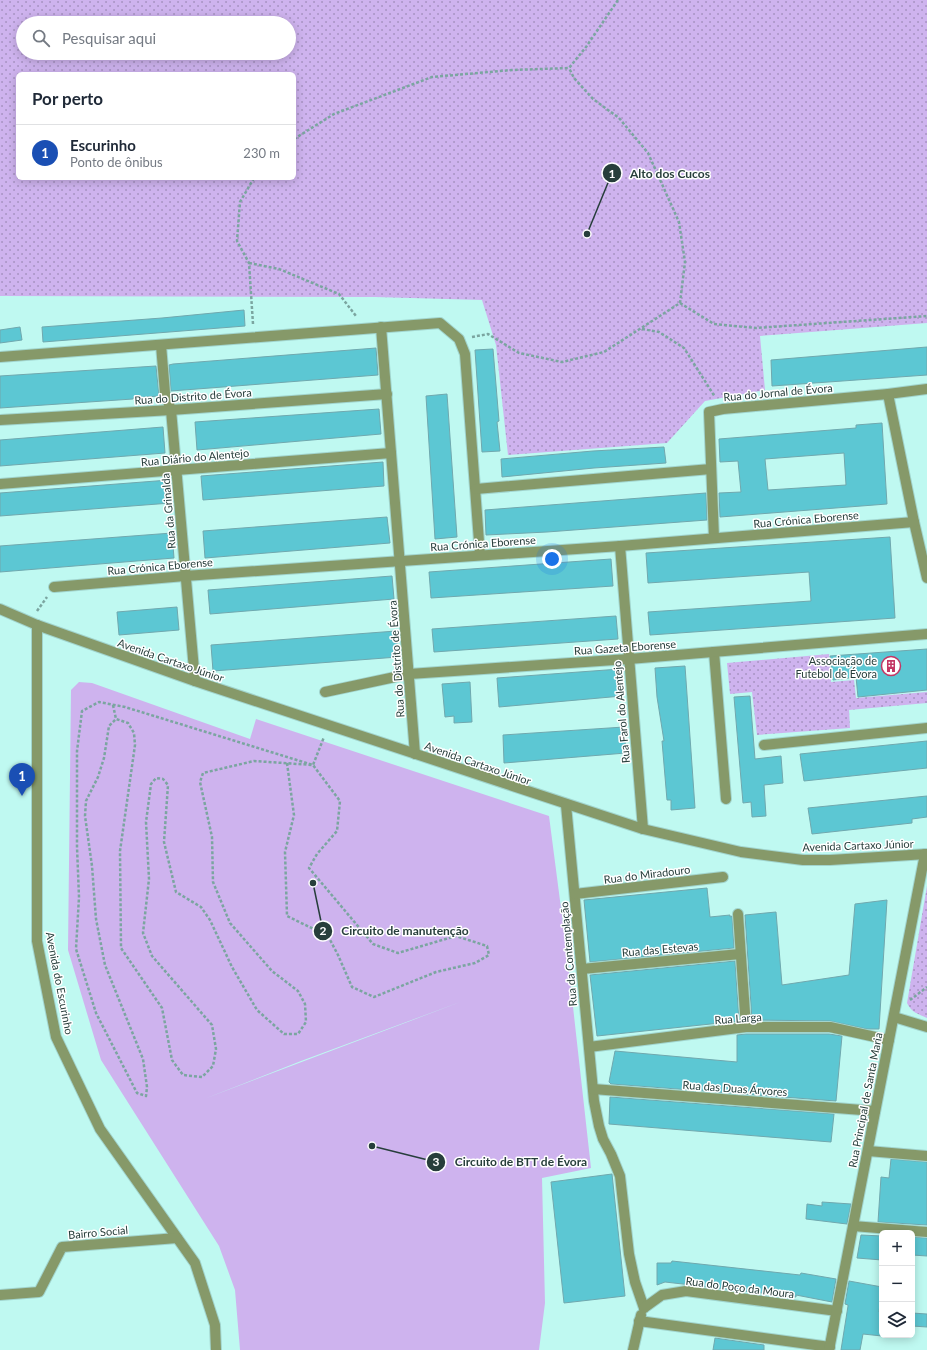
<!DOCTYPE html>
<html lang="pt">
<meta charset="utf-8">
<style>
:root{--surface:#fff;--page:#f6f6f7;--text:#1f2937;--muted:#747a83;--line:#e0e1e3;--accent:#111827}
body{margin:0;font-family:Lato,sans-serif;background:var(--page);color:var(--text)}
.controls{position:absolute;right:12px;bottom:12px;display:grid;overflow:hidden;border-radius:6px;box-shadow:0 2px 10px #0003}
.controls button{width:36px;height:36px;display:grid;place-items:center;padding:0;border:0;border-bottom:1px solid var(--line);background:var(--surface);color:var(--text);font:20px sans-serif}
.you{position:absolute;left:552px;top:559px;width:14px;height:14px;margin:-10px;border:3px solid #fff;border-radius:50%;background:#1a73e8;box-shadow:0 0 0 6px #1a73e833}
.badge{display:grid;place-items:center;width:26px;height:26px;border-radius:50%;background:var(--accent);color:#fff;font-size:13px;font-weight:700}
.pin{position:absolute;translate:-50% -33px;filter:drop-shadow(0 1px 2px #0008)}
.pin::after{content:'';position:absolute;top:21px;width:14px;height:12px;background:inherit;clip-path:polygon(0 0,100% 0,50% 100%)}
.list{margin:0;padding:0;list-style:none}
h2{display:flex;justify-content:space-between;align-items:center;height:52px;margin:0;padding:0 16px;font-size:17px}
h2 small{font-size:13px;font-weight:400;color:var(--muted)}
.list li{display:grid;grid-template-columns:26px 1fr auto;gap:12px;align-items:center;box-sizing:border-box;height:56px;padding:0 16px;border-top:1px solid var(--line)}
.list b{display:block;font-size:15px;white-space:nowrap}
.list p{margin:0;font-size:13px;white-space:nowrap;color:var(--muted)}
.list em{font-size:13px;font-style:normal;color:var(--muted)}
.icon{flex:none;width:22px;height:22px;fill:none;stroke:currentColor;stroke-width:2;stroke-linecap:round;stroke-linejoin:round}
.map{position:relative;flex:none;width:927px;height:1350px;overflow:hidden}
.search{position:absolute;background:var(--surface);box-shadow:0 2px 10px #0003;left:16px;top:16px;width:280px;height:44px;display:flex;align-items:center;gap:10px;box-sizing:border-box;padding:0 14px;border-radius:22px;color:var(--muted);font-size:15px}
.panel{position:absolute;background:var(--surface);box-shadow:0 2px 10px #0003;left:16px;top:72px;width:280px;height:108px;border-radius:6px}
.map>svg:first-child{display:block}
.grass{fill:url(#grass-dots);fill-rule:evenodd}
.park{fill:#ceb3ee;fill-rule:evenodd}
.building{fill:#5cc7d3;stroke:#70a8ae;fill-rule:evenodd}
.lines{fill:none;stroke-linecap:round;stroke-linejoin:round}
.minor-casing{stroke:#a1d4cd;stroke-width:12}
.path{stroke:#7ba5a0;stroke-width:2.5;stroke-dasharray:3 2;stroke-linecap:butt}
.minor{stroke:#869969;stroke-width:10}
.labels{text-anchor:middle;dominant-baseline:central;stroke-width:3;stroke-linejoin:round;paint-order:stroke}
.street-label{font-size:11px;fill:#273e3b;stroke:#fff}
.poi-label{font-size:11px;fill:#273e3b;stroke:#fff;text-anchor:end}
.leader{fill:none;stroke:#273e3b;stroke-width:1.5}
.callout-dot{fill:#273e3b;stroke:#fff;stroke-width:1.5}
.mark-label{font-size:12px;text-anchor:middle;font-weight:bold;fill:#fff}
.callout-label{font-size:12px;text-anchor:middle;font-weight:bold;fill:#273e3b;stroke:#fff;stroke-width:3;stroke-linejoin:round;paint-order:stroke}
</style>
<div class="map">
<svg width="927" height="1350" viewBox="0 0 927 1350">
<defs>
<pattern id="grass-dots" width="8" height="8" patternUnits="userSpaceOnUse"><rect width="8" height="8" fill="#ceb3ee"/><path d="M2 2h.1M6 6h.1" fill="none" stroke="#a793c2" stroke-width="1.8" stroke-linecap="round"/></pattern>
</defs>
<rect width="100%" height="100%" fill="#bff9f1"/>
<g class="grass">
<path d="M0,0H927V323L760,336L765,390L705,401L667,443L508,455L496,345L482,300L375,297L0,296ZM23,23H289V53H23ZM18,74H294V178H18Z"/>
<path d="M829,654L831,682L854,680L856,698L927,692V703L849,710L850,728L757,735L752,692L730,694L727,663Z"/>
<path d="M927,886V1018C918,1014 911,1012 907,1003Z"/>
</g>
<path class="park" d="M79,682L92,683L250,739L256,719L549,816L568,962L591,1168L542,1178L545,1303L539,1350H240L235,1290L219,1246L101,1060L68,950L71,690ZM463,1001L204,1099L301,1061Z"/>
<g class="building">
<path d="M244,310L245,326L43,342L42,327L162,318Z"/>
<path d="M20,327L22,340L0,343V330Z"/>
<path d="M927,347V375L772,386L771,360Z"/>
<path d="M376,348L378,375L171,391L169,365L173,364Z"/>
<path d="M493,349L499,421L497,422L500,451L482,452L475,350Z"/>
<path d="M156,366L159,396L133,398V399L0,408V376Z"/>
<path d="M447,394L457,537L435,539L426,396Z"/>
<path d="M379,409L381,434L197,450L195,422Z"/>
<path d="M882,423L887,504L720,517L719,493L741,492L738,461L720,462L719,439L856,428V425ZM844,453L846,485L768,490L765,459Z"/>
<path d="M163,427L165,453L0,466V440Z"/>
<path d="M664,447L666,463L594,468L502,477L501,459L593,451Z"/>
<path d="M383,462L384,486L203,500L201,476Z"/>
<path d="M169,480L171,503L0,516V493Z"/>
<path d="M706,493L707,520L547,532L486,535L485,510Z"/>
<path d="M387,517L390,543L205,558L203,531Z"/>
<path d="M172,533L174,558L0,572V546Z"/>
<path d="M890,537L895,618L650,635L648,612L811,601L809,572L648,583L646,553Z"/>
<path d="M611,559L613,586L431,598L429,572Z"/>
<path d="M392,576L394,599L210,614L208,590Z"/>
<path d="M177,607L179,630L119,635L117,612Z"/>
<path d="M616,616L618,639L434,652L432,629Z"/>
<path d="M396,631L398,657L213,671L211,645Z"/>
<path d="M927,649V690L858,697L856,677L833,680L830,656Z"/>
<path d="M685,666L695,808L671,810V800H667L662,741H664L657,697L655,668Z"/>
<path d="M620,669L622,696L499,707L497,678Z"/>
<path d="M470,682L472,722L454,723V716L445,717L442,684Z"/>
<path d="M750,696L755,759L781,756L783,783L764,785L766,816L752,817L751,802L743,803L734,697Z"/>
<path d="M624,727L626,753L504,763L503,735Z"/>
<path d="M927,741V768L804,781L800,754Z"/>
<path d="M927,796V817L912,819V823L812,834L808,808Z"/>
<path d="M707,888L710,917L730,915V917L732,916L734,948L590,962L584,900Z"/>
<path d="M887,900L879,1029H867L830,1021L752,1020L745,915L776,912L782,985L849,975L855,904Z"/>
<path d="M735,961L739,1021L597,1036L590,975Z"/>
<path d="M746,1034H829L842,1036L836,1101L611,1084L609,1082L615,1051L737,1062V1035Z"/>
<path d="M610,1097L834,1114L831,1142L609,1124Z"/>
<path d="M891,1159L927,1162V1225L878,1222L881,1177L889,1178Z"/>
<path d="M612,1174L625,1296L564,1303L551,1182Z"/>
<path d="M822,1202L851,1204L847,1224L806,1219L807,1204L822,1206Z"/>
<path d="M861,1235L882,1236V1260L857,1258Z"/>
<path d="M912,1237L927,1238V1256L912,1255Z"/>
<path d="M672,1261L800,1275L801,1273L836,1279L832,1302L796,1295V1297L665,1282L657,1285V1263H671Z"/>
<path d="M849,1281L882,1287L879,1312H882V1336L863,1334L860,1350H841L848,1306V1305L845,1304Z"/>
<path d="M912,1313L927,1314V1327L912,1326Z"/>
<path d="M715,1338L764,1345V1350H713Z"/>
</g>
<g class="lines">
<g class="minor-casing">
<g id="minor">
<path d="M381,327L415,754"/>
<path d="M161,345L165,393L171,410L195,681"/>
<path d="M0,357L440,323L459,339L465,354L480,555"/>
<path d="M888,394L914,522L927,578"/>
<path d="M0,420L171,410L387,394"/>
<path d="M0,484L391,453"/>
<path d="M476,489L711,469"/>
<path d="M714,538L709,412L723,409L888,394L927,389"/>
<path d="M620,546L643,829"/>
<path d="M54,587L185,576L620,546L914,522"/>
<path d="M0,609L37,625L195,681L643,829L741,852L803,860H830L927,854"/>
<path d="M37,625V941L56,1037L100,1129L195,1263L215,1325L216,1350"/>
<path d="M714,652L726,799"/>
<path d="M325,692L409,674L629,659L927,634"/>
<path d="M764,745L927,728"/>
<path d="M566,805L594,1101L599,1126L603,1139L611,1154L620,1176L629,1254L635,1282L644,1308"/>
<path d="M575,894L723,877"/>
<path d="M738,914L746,1027"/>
<path d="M582,969L740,954"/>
<path d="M894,1017L927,1027"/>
<path d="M589,1047L746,1027H830L889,1040"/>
<path d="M593,1089L875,1111"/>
<path d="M868,1151L927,1156"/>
<path d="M853,1226L927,1232"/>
<path d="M0,1295L39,1292L62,1247L177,1238"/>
<path d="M644,1308L662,1295L686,1291L837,1311"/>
<path d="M639,1321L830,1347"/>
<path d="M633,1350L641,1315"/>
<path d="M829,1350L925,854"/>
</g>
</g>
<g class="path">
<path d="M294,139L334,114L432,77L512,70L569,68L586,47L618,0"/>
<path d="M249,263L279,269L339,294L356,316"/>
<path d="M680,303L714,324L756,328L927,316"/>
<path d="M253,324L249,263L237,241L240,202L254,178"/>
<path d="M642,329L659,332L684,348L715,397"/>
<path d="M472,337L488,334L519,353L562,362L604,352L680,303L685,262L679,222L648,153L619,118L593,99L574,78L569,68"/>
<path d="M37,611L47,597"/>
<path d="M113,705L116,719"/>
<path d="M287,763L294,815L285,852L287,916L328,936L338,955L352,987L374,997L436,972L475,963L489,955L487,946L456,936L398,953L373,944L309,868L317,854L337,831L340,801L313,765L125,707L99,702L82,711L77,751V847L79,897L76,949L96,1013L137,1093L146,1096L147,1087L143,1059L105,965L96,919L92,866L85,816L86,801L98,777L104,758L109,726L116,719L128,723L134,733L135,745L120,851L121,948L162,1008L172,1060L183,1075L202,1077L213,1066L216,1049L212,1025L152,956L143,933L149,879L146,822L151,784L156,778L163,779L168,785L164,842L176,892L201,907L210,920L232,967L257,1010L284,1034H298L306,1022L305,1004L298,991L272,971L230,923L213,882L212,837L200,782L203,773L254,761L313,765L324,737"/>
<path d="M910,1000L927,987"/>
</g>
<use href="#minor" class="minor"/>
</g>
<defs>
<g id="building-ring" transform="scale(1)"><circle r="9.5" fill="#fff" stroke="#c43664" stroke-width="1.5"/><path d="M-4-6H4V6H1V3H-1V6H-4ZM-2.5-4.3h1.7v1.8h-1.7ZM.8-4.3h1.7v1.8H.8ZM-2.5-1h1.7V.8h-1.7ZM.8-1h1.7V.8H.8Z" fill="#c43664"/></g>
</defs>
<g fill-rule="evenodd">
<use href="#building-ring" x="891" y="666"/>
</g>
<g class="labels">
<g class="street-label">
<text transform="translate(778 392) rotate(-5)">Rua do Jornal de Évora</text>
<text transform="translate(193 396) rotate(-4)">Rua do Distrito de Évora</text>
<text transform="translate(195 457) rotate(-5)">Rua Diário do Alentejo</text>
<text transform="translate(168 511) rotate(-95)">Rua da Grinalda</text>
<text transform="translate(806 519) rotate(-5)">Rua Crónica Eborense</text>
<text transform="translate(483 543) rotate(-4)">Rua Crónica Eborense</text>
<text transform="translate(160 566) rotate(-5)">Rua Crónica Eborense</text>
<text transform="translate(625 647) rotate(-4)">Rua Gazeta Eborense</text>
<text transform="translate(396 659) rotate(-94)">Rua do Distrito de Évora</text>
<text transform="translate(171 660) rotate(19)">Avenida Cartaxo Júnior</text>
<text transform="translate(621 712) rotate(-95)">Rua Farol do Alentejo</text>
<text transform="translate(478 763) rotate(19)">Avenida Cartaxo Júnior</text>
<text transform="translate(858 845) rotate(-2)">Avenida Cartaxo Júnior</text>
<text transform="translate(647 874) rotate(-7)">Rua do Miradouro</text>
<text transform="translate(660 949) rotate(-5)">Rua das Estevas</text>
<text transform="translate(568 954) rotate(-95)">Rua da Contemplação</text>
<text transform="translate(60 983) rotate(79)">Avenida do Escurinho</text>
<text transform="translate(738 1018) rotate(-4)">Rua Larga</text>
<text transform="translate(735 1088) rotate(4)">Rua das Duas Árvores</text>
<text transform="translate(865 1100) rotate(-79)">Rua Principal de Santa Maria</text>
<text transform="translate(98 1232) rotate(-5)">Bairro Social</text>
<text transform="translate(740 1287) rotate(7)">Rua do Poço da Moura</text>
</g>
<g class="poi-label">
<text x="877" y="660">Associação de<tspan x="877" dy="13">Futebol de Évora</tspan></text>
</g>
</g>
<path class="leader" d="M587 234L612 173M313 883L323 931M372 1146L436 1162"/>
<g class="callout-dot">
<circle cx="587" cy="234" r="4"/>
<circle cx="313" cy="883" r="4"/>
<circle cx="372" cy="1146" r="4"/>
<circle cx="612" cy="173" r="10"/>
<circle cx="323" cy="931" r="10"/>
<circle cx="436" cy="1162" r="10"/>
</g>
<g class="mark-label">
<text x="612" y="178">1</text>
<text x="323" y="935">2</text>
<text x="436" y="1166">3</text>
</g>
<g class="callout-label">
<text x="670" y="178">Alto dos Cucos</text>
<text x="405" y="935">Circuito de manutenção</text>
<text x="521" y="1166">Circuito de BTT de Évora</text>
</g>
</svg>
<div class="controls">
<button>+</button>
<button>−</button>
<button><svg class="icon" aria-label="layers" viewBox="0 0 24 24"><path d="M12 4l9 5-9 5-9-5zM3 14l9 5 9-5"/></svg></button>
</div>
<div class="you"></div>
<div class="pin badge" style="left:22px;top:796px;background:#1a4fb4">1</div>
<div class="search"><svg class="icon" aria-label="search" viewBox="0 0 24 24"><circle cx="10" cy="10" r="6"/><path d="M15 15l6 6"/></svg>Pesquisar aqui</div>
<section class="panel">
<h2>Por perto<small></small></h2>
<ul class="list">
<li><span class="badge" style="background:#1a4fb4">1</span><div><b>Escurinho</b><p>Ponto de ônibus</p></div><em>230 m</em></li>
</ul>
</section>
</div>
